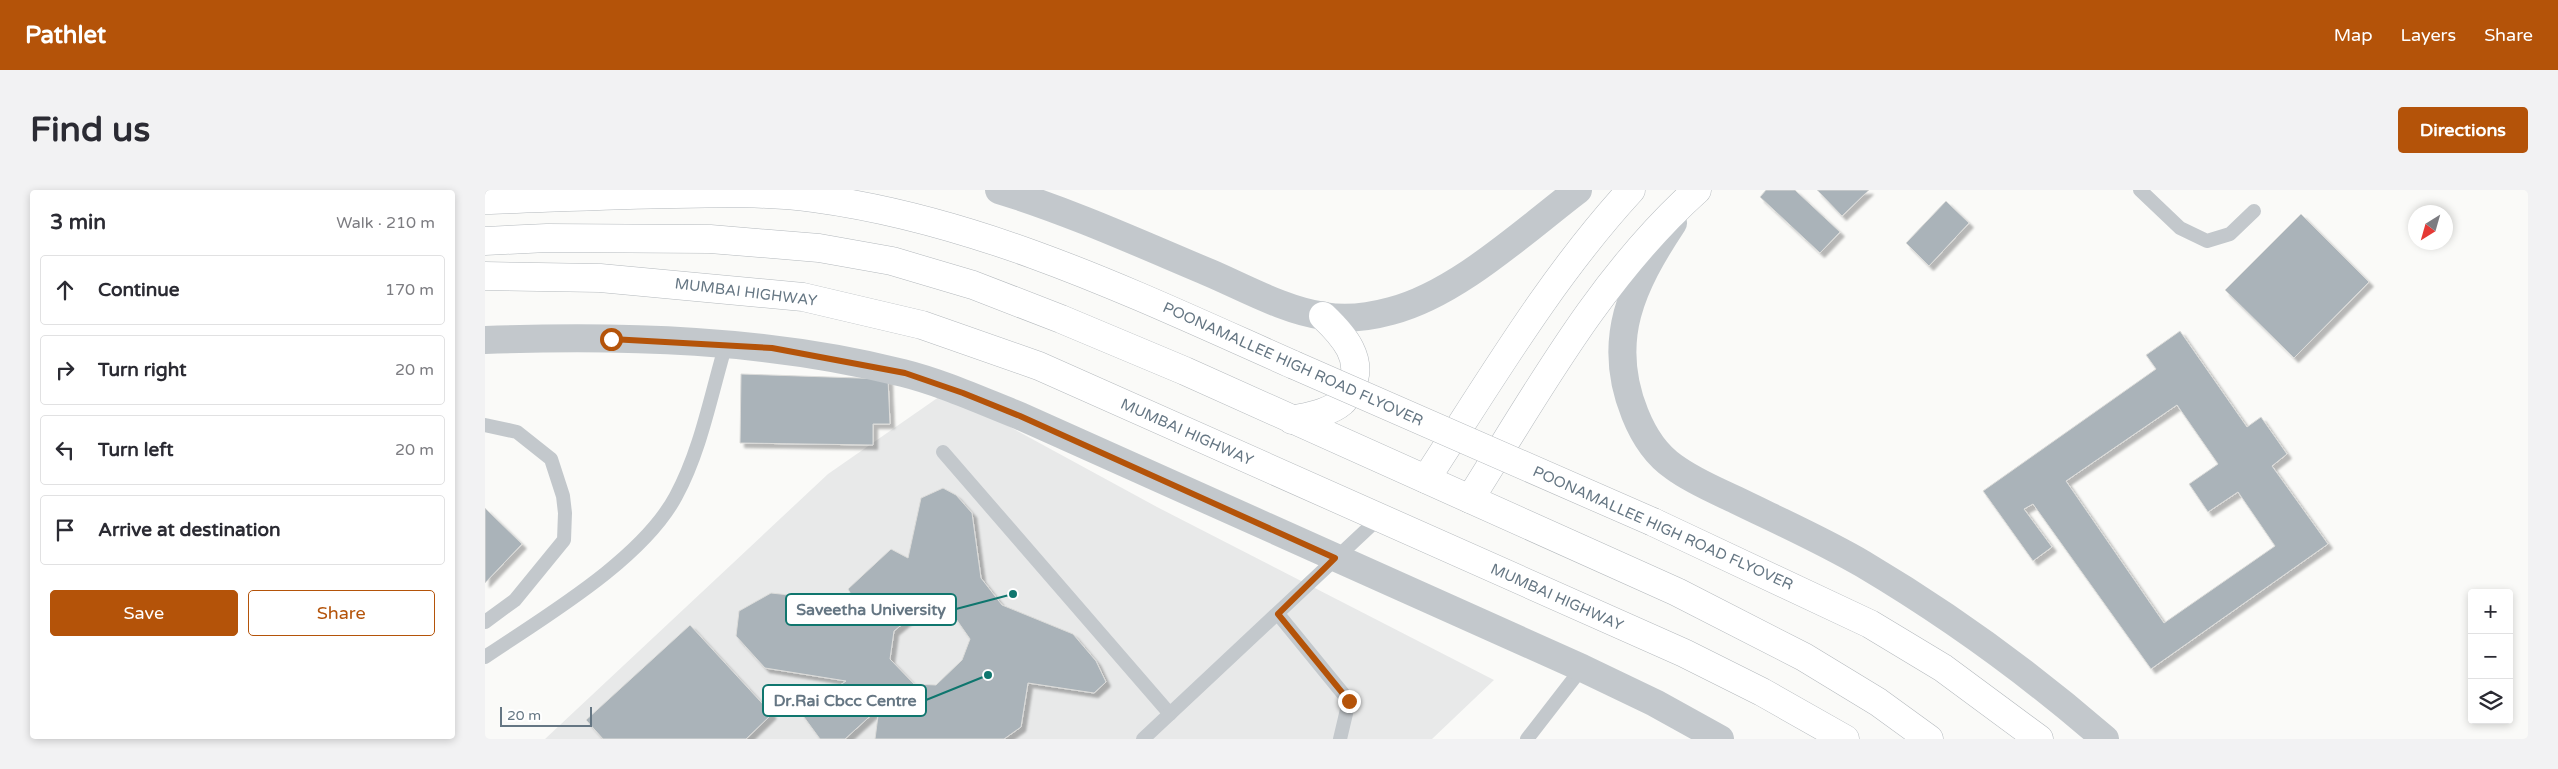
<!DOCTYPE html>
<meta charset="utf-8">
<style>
:root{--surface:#fff;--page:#f2f2f3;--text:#2b2b33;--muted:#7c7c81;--line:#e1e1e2;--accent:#b45309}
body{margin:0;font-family:"Varela Round",sans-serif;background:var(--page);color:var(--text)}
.controls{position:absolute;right:15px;bottom:15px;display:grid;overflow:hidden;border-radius:5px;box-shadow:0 2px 8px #0003}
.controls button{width:45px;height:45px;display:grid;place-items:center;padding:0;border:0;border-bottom:1px solid var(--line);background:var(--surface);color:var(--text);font:25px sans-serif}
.compass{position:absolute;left:1923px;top:15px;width:45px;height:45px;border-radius:50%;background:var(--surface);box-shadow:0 2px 8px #0003;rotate:217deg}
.scale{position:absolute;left:15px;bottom:12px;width:92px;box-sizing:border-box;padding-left:5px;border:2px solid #657683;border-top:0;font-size:14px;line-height:18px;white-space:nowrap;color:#657683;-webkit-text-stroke:4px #fff;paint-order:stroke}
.stop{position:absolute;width:15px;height:15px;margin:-11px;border:4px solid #b45309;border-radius:50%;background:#fff}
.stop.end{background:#b45309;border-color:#fff;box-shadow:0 1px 5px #0008}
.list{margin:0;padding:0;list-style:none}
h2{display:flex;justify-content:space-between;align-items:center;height:65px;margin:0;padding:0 20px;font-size:21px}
h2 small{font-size:16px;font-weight:400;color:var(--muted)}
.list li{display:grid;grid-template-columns:32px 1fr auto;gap:15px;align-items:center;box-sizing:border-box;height:70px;margin:0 10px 10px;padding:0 10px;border:1px solid var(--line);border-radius:5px}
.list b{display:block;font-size:19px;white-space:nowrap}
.list em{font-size:16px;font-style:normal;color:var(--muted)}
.actions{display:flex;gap:10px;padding:15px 20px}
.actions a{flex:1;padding:11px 0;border:1px solid var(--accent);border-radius:5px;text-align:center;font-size:18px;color:var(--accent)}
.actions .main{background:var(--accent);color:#fff}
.icon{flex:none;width:28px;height:28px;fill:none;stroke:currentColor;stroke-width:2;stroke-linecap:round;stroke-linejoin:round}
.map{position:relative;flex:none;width:2043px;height:549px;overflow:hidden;border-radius:5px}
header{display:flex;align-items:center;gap:30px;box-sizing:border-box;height:70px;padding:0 25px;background:var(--accent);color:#fff}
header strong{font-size:24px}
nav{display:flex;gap:28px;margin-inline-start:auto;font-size:18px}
.intro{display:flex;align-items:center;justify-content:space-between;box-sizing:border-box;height:120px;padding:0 30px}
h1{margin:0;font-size:35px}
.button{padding:12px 22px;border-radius:5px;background:var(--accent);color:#fff;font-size:18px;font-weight:700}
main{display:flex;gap:30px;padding:0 30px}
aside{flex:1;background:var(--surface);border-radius:5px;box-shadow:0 2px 8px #0003}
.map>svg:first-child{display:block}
.built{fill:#e8e9e9}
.building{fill:#aab3b9;stroke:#dcdcda;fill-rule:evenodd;filter:url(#shadow)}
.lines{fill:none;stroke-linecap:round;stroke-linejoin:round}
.primary-casing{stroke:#b5babe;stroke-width:29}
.trunk-casing{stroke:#b4b9bd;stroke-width:29}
.service{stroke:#c3c8cc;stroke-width:14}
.tertiary{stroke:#c3c8cc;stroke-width:28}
.primary{stroke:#fff;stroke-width:28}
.trunk{stroke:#fff;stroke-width:28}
.trunk-bridge-casing{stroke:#b4b9bd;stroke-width:29;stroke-linecap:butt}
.trunk-bridge{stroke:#fff;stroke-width:28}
.route{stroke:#b45309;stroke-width:6}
.labels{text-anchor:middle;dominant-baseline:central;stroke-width:5;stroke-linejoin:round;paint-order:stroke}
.street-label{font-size:15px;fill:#657683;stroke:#fff}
.leader{fill:none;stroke:#0f766e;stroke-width:2}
.callout-dot{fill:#0f766e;stroke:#fff;stroke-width:2}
.callout{fill:#fff;stroke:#0f766e;stroke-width:2}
.callout-label{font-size:16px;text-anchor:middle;font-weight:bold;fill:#657683}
</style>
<header>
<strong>Pathlet</strong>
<nav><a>Map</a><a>Layers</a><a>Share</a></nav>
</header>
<div class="intro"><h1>Find us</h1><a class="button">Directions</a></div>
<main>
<aside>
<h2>3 min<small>Walk · 210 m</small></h2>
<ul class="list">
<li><svg class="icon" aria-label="ahead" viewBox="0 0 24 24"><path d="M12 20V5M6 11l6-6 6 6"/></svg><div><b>Continue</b></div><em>170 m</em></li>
<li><svg class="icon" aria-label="right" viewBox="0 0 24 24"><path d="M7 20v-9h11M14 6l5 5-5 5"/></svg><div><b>Turn right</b></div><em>20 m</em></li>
<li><svg class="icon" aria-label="left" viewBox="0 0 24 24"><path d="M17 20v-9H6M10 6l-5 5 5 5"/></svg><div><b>Turn left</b></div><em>20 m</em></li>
<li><svg class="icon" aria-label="arrive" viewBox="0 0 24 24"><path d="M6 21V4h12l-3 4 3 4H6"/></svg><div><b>Arrive at destination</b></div></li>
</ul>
<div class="actions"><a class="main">Save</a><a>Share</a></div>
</aside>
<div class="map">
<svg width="2043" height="549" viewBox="0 0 2043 549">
<defs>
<filter id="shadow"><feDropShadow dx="4.5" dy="4.5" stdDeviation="1" flood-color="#0004"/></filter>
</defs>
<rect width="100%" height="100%" fill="#fafaf8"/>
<path class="built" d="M461,202L672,317L1009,490L947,549H60L343,284Z"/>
<g class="building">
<path d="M1281,0H1310L1355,42L1335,63L1275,7Z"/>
<path d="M1332,0H1384L1357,26Z"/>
<path d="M1461,11L1484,33L1444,76L1421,53Z"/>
<path d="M1816,24L1884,92L1809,168L1740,100Z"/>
<path d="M1695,141L1762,237L1776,227L1802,264L1787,276L1843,354L1666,479L1548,314L1539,319L1567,357L1548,371L1498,301L1671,179L1661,165ZM1692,215L1733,274L1704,294L1723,322L1753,302L1790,356L1679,433L1581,291Z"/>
<path d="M256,184L403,189L405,234H388V255L255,253Z"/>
<path d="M458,298L471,305L487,323L496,388L517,415L588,444L611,471L621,492L609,503L543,493L536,537L519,549H390L394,518L360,549H335L316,523L361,491L280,478L251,446L254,421L286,403L370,412L363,399L406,359L423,368L436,308ZM442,414L462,416L485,449L477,470L451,495L429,494L405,469L409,441Z"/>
<path d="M0,318L37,354L0,393Z"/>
<path d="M205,435L287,524L261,549H118L101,530Z"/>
</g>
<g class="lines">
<g class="primary-casing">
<g id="primary">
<path d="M941,289C1005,191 1066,87 1146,0"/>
<path d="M985,309C1053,201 1116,86 1212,0"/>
</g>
</g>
<g class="trunk-casing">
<g id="trunk">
<path d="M0,10C63,8 126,5 190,4C236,3 283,2 329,8C500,31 653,106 809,175"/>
<path d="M0,51L62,48L225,49L334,58L407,71L488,95L576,129L700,181L1192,402L1319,467L1393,512L1444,549"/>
<path d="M0,86L115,88L318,107L437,135L554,176L1199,463L1277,502L1360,549"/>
<path d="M807,230C824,226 844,223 857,212C861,209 863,203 865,199C881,170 858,145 838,126"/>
<path d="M1168,332L1385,434L1458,478L1554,549"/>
</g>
</g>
<g class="service">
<path d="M1655,0L1695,38L1722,51L1745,44L1769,21"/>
<path d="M0,235L32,242L66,269L78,306L80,323L79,350L30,410L0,432"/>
<path d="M458,262L685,524"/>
<path d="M793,424L864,511L855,549"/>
<path d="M0,467C59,427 157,370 191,306C216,260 226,204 241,154"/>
<path d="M658,549L894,328"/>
<path d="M1042,549L1097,478"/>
</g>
<g class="tertiary">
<path d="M514,0C586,22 656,54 725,83C760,98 801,121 839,126C861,130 884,127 906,121C972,104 1039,41 1093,0"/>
<path d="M1188,33C1147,95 1120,150 1150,224C1158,244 1170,264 1189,277C1208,291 1230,300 1251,310C1294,331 1337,350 1378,374C1464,425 1544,483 1620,549"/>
<path d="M0,150C140,145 282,149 418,183C458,193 497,211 535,226L1097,478L1170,513L1235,549"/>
</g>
<use href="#primary" class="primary"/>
<use href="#trunk" class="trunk"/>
<g class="trunk-bridge-casing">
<path id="trunk-bridge" d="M809,175L1168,332"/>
</g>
<use href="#trunk-bridge" class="trunk-bridge"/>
</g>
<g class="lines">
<path class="route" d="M126,149L287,158L420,183L478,203L535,226L850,368L793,424L864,511"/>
</g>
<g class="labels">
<g class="street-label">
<text transform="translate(261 102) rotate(7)">MUMBAI HIGHWAY</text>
<text transform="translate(808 174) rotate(24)">POONAMALLEE HIGH ROAD FLYOVER</text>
<text transform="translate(702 242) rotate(24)">MUMBAI HIGHWAY</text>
<text transform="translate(1178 338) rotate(24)">POONAMALLEE HIGH ROAD FLYOVER</text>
<text transform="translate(1072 407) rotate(24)">MUMBAI HIGHWAY</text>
</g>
</g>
<path class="leader" d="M528 404L471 419M503 485L441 510"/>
<g class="callout-dot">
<circle cx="528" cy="404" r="5"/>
<circle cx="503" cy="485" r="5"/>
</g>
<g class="callout">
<rect x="301" y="404" width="170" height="31" rx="5"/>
<rect x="278" y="495" width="163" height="31" rx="5"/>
</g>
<g class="callout-label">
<text x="386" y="425">Saveetha University</text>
<text x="360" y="516">Dr.Rai Cbcc Centre</text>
</g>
</svg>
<div class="controls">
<button>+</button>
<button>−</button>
<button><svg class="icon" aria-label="layers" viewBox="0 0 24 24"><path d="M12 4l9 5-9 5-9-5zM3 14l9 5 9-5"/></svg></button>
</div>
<svg class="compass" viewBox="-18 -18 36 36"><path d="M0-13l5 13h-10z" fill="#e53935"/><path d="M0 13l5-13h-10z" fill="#7c7c81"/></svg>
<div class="scale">20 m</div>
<div class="stop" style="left:126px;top:149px"></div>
<div class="stop end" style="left:864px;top:511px"></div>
</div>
</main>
